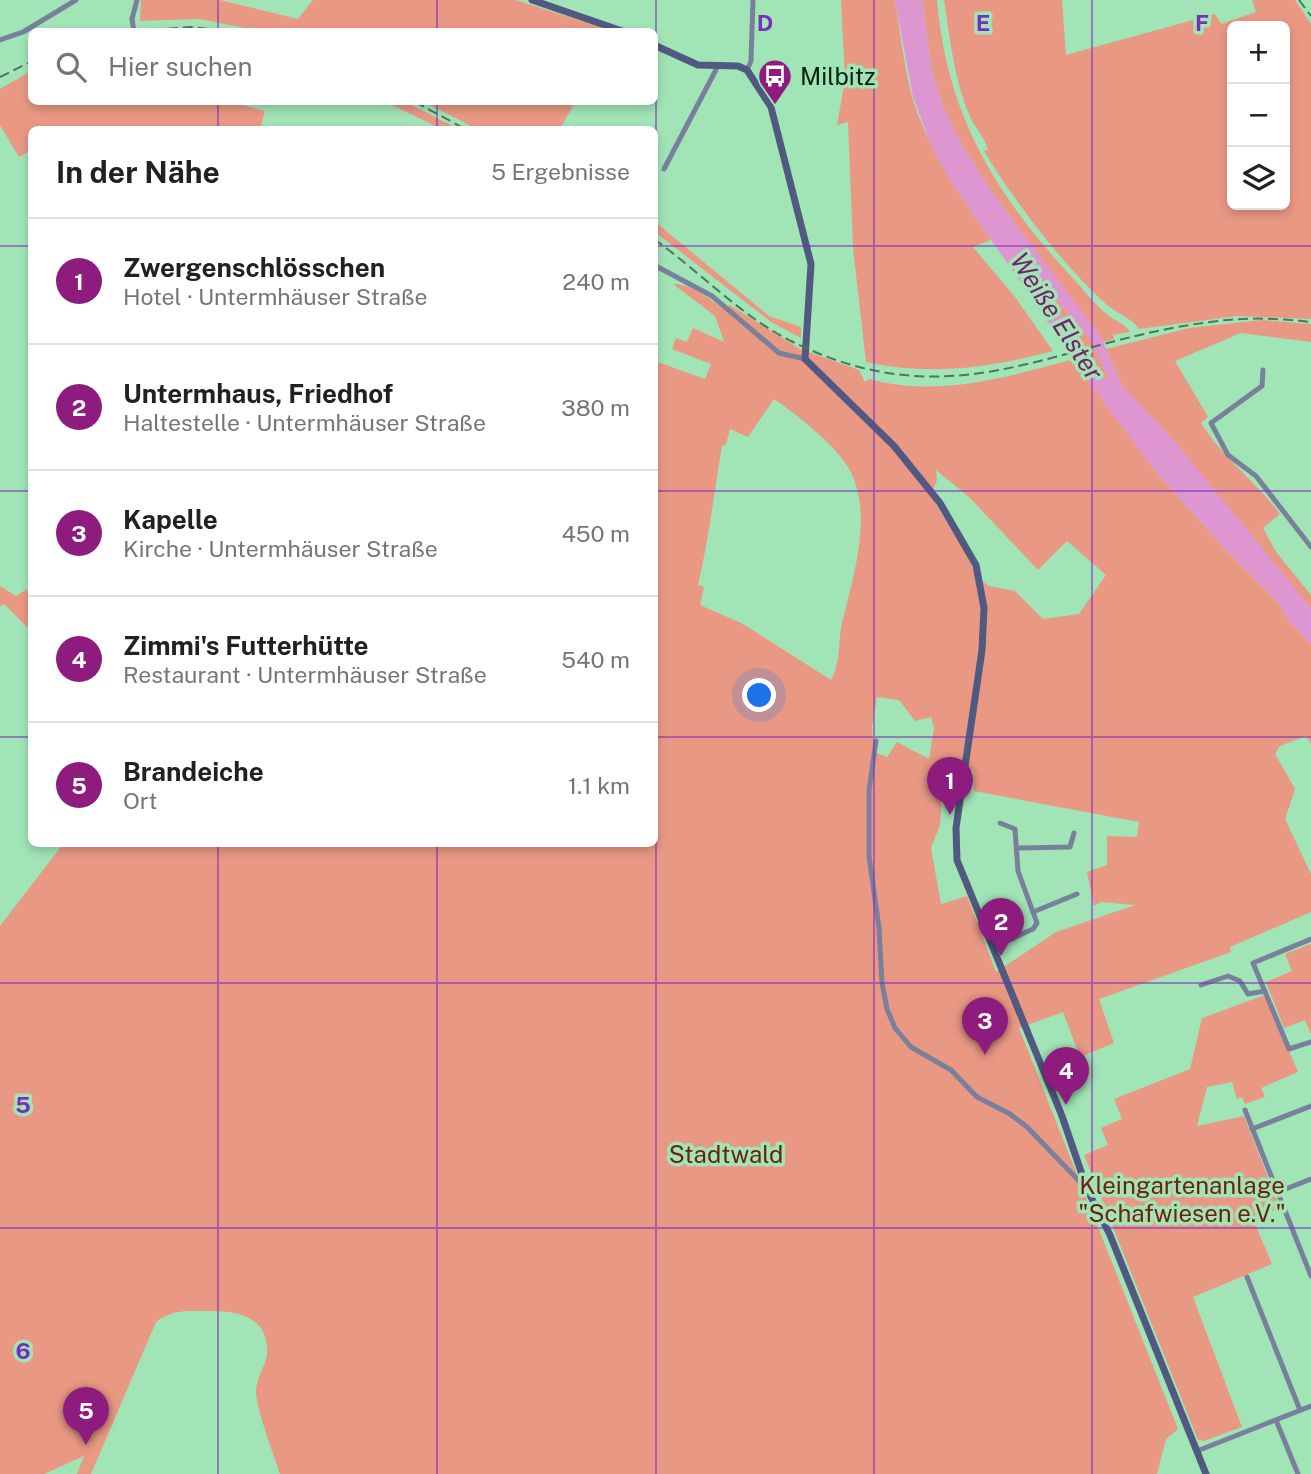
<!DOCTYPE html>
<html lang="de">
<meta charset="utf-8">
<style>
:root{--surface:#fff;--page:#f2f2f2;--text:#202124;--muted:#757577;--line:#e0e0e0;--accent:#8d1c7e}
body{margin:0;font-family:"Public Sans",sans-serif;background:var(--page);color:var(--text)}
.controls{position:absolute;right:21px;top:21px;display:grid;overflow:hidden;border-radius:10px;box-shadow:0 4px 10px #0003}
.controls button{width:63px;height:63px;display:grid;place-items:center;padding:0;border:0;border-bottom:2px solid var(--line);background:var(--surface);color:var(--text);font:35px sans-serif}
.you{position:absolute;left:760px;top:696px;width:24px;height:24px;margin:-18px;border:5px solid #fff;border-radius:50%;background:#1a73e8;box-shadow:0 0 0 10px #1a73e833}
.badge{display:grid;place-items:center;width:46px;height:46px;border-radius:50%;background:var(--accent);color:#fff;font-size:23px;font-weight:700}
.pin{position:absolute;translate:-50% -58px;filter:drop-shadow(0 2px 4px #0008)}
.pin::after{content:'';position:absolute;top:37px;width:24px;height:21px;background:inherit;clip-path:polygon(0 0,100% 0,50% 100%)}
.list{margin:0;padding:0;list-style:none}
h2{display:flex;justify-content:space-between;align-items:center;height:91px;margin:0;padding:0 28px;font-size:30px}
h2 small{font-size:23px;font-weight:400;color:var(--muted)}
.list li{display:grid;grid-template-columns:46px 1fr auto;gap:21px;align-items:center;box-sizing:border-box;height:126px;padding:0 28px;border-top:2px solid var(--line)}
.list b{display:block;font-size:26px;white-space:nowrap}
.list p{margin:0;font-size:23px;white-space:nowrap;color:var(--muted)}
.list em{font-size:23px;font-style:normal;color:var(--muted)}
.icon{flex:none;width:38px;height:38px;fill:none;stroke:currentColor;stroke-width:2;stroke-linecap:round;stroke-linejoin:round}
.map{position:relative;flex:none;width:1311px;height:1474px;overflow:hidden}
.search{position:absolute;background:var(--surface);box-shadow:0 4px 10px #0003;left:28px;top:28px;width:630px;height:77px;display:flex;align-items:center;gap:18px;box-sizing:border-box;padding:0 24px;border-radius:10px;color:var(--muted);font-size:26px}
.panel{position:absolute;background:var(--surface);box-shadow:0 4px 10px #0003;left:28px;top:126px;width:630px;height:721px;border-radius:10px}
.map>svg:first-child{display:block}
.green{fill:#e99884;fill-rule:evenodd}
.water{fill:#de96d0;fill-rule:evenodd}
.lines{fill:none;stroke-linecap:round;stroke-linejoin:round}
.street{stroke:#79809b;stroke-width:5}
.secondary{stroke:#50597f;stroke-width:7}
.rail{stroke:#4b775a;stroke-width:2;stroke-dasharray:10 5;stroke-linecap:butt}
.street-bridge{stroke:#79809b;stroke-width:5}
.grid{fill:none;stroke:#7b2cbf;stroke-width:2;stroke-opacity:0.55}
.labels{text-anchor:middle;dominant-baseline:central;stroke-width:7;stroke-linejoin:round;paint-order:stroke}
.poi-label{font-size:24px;fill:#052010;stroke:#a1e4b6;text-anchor:start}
.park-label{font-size:24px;fill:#6f200e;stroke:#a1e4b6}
.water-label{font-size:26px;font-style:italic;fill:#76226a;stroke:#a1e4b6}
.grid-label{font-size:23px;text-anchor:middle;font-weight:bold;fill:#7b2cbf;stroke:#a1e4b6;stroke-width:7;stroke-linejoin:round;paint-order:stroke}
</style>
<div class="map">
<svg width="1311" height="1474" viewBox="0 0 1311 1474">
<rect width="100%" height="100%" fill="#a1e4b6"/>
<g class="green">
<path d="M141,0H220L298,19L313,0H516L612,31L266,32L199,19L140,21Z"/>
<path d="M841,0H895C900,32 904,65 912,97C928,150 960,195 991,240L973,247L1015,297L1053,351C990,368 930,376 866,362L853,248L848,122L837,125L845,80Z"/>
<path d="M922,0H937C947,120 999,199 1079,285C1088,296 1098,307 1109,316C1117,322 1124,323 1130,332L1113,335L1114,339L1103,342L994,195L961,144L942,105L931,66Z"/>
<path d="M944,0H1062L1066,55L1215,14L1221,24L1256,12L1252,0H1295L1311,24V319L1237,316L1139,329C1131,317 1115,313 1105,303C1062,264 1014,201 984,151L988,150C985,137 975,128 970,117C954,79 950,39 944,0ZM1232,26H1285V205H1232Z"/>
<path d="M31,71L32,102H239V104L265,111L260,129L32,130L31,150L19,157L0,125V89Z"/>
<path d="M385,102H405L459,129H442Z"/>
<path d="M424,102H575L560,129H477Z"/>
<path d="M654,221L769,316L801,327V338L771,322L655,232Z"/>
<path d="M673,284C690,283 709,298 722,308L730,305L800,349L859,370L865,382L869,379C939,398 1006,377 1074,359L1157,473L1225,549L1279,603L1288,620L1311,644V744L1306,736L1280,746L1275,754L1295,789L1285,819L1311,874V912L1230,947L1231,952L1099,999L1114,1043L1080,1057L1063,1012L1019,1028L1178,1429L1166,1439L1157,1474H280C274,1455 256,1409 256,1391C256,1379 265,1367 267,1355C270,1316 236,1310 207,1311C189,1311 171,1309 156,1322L91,1474H77L84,1456L44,1474H0V926L63,844H654L655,361L705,379L711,364L672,349L676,338L687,342L693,328L724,342L715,316ZM774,399C796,414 835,445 848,467C874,510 854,574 843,619C837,640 842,660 831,680L743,624L700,605L704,587L698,585C709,538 714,493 722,446L726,444L730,429L748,437ZM936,470L969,497L1038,570L1067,541L1106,575L1079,614L1043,619L1015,591L989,586L976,577L969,558L931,496L937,480ZM877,697L899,700L915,721L931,717L934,728L929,759L897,742L887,757L874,752L872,727ZM951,765L973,771L974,791L1139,822L1137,837L1107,836V865L1087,872L1094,906L1101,902L1135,905L1056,932L996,972L967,896L941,904L931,848L940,825L944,768Z"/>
<path d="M1052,294L1091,340L1110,382L1089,366L1079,351Z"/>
<path d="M1262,320L1311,324V342L1241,333L1175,361L1208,417L1201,423C1225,461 1255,480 1280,514L1263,528L1276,552L1311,595V608L1121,384L1106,349L1189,328Z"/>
<path d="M0,586L16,596L31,587V631L4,604L0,606Z"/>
<path d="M1311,944V1034L1305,1020L1284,1028L1266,982L1292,971L1285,954Z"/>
<path d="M1265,995L1298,1072L1261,1088L1265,1097L1245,1104L1242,1097L1237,1099L1232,1082L1207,1087L1197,1126L1244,1116L1280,1208L1253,1219L1272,1264L1193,1297L1242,1427L1204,1441L1198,1440L1084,1155L1108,1145L1101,1128L1122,1119L1114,1099L1190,1069L1202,1018Z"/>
</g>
<path class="water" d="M895,0H922L931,66L942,105L961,144L994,195L1101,337L1121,384L1176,443L1311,608V644L1288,620L1279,603L1225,549L1157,473L1104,403L953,185L930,143L913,97ZM1052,294L1091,340L1110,382L1089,366L1079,351Z"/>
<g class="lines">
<g class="street">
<path d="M132,19L137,0"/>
<path d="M0,40L23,32L76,0"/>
<path d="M747,70L751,61L753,0"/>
<path d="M664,169L718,66"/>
<path d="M654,265L712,296L779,353L805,359"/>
<path d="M1263,370L1262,386L1211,423L1228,455L1256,476L1311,547"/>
<path d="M876,741L869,791V856L879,928L882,983L887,1009L895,1028L911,1047L951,1070L977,1097L1010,1114L1027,1127L1085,1187"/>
<path d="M1018,848L1070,847L1074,833"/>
<path d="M1033,912L1077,894"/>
<path d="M1311,939L1253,963L1289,1049L1311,1042"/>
<path d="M994,947L1033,929L1037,923L1018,871L1015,829L1000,823"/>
<path d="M1201,985L1228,976L1240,981L1248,994L1265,991"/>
<path d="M1245,1110L1311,1276"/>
<path d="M1252,1129L1311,1106"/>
<path d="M1278,1192L1311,1179"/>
<path d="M1247,1277L1300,1410"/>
<path d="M1276,1420L1298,1474"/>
<path d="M1197,1451L1311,1406"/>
</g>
<g class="secondary">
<path d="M532,0L625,32"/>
<path d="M654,45L698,65L738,66L747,70L771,107L811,264L805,359L894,446L940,503L976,565L984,608L982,650L956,828L957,860L1062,1116L1087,1189L1110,1235L1206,1474"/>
</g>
<g class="rail">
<path d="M1299,0L1311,16"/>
<path d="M123,32L191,27L240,32"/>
<path d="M0,77L32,61"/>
<path d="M415,102L467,130"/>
<path d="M654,239C700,272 741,316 791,341C954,422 1052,342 1210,322C1244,317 1277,318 1311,322"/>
</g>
<path class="street-bridge" d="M132,19L134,32"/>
</g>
<path class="grid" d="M218,0V32M437,0V32M656,0V1474M874,0V1474M1092,0V1474M218,102V130M437,102V130M0,246H32M654,246H1311M0,491H32M654,491H1311M0,737H32M654,737H1311M218,844V1474M437,844V1474M0,983H1311M0,1228H1311"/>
<defs>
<g id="bus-pin" transform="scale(1.75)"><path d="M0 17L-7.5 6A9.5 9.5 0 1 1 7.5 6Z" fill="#8d1c7e" stroke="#a1e4b6"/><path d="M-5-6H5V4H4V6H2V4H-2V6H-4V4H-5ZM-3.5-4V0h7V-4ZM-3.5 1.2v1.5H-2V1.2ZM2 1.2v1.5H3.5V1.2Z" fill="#fff"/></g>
</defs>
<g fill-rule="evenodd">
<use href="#bus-pin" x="775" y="76"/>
</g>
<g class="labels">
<g class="poi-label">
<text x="800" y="76">Milbitz</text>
</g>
<g class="park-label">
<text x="726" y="1154">Stadtwald</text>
<text x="1182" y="1185">Kleingartenanlage<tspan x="1182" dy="28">"Schafwiesen e.V."</tspan></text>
</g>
<g class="water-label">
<text transform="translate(1057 316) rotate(57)">Weiße Elster</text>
</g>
</g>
<g class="grid-label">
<text x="765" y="31">D</text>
<text x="983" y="31">E</text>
<text x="1202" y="31">F</text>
<text x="23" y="1113">5</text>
<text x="23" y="1359">6</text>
</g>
</svg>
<div class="controls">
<button>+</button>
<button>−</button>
<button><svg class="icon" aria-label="layers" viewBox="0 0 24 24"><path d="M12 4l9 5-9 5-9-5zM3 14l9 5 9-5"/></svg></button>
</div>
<div class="you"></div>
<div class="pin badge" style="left:950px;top:815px">1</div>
<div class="pin badge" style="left:1001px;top:956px">2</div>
<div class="pin badge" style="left:985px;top:1055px">3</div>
<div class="pin badge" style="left:1066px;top:1105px">4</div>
<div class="pin badge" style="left:86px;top:1445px">5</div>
<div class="search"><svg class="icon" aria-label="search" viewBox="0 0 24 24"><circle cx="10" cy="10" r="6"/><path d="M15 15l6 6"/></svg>Hier suchen</div>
<section class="panel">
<h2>In der Nähe<small>5 Ergebnisse</small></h2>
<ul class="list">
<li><span class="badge">1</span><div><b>Zwergenschlösschen</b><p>Hotel · Untermhäuser Straße</p></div><em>240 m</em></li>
<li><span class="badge">2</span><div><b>Untermhaus, Friedhof</b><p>Haltestelle · Untermhäuser Straße</p></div><em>380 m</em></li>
<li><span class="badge">3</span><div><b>Kapelle</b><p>Kirche · Untermhäuser Straße</p></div><em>450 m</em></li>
<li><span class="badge">4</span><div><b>Zimmi's Futterhütte</b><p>Restaurant · Untermhäuser Straße</p></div><em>540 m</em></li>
<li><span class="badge">5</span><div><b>Brandeiche</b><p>Ort</p></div><em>1.1 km</em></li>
</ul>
</section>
</div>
